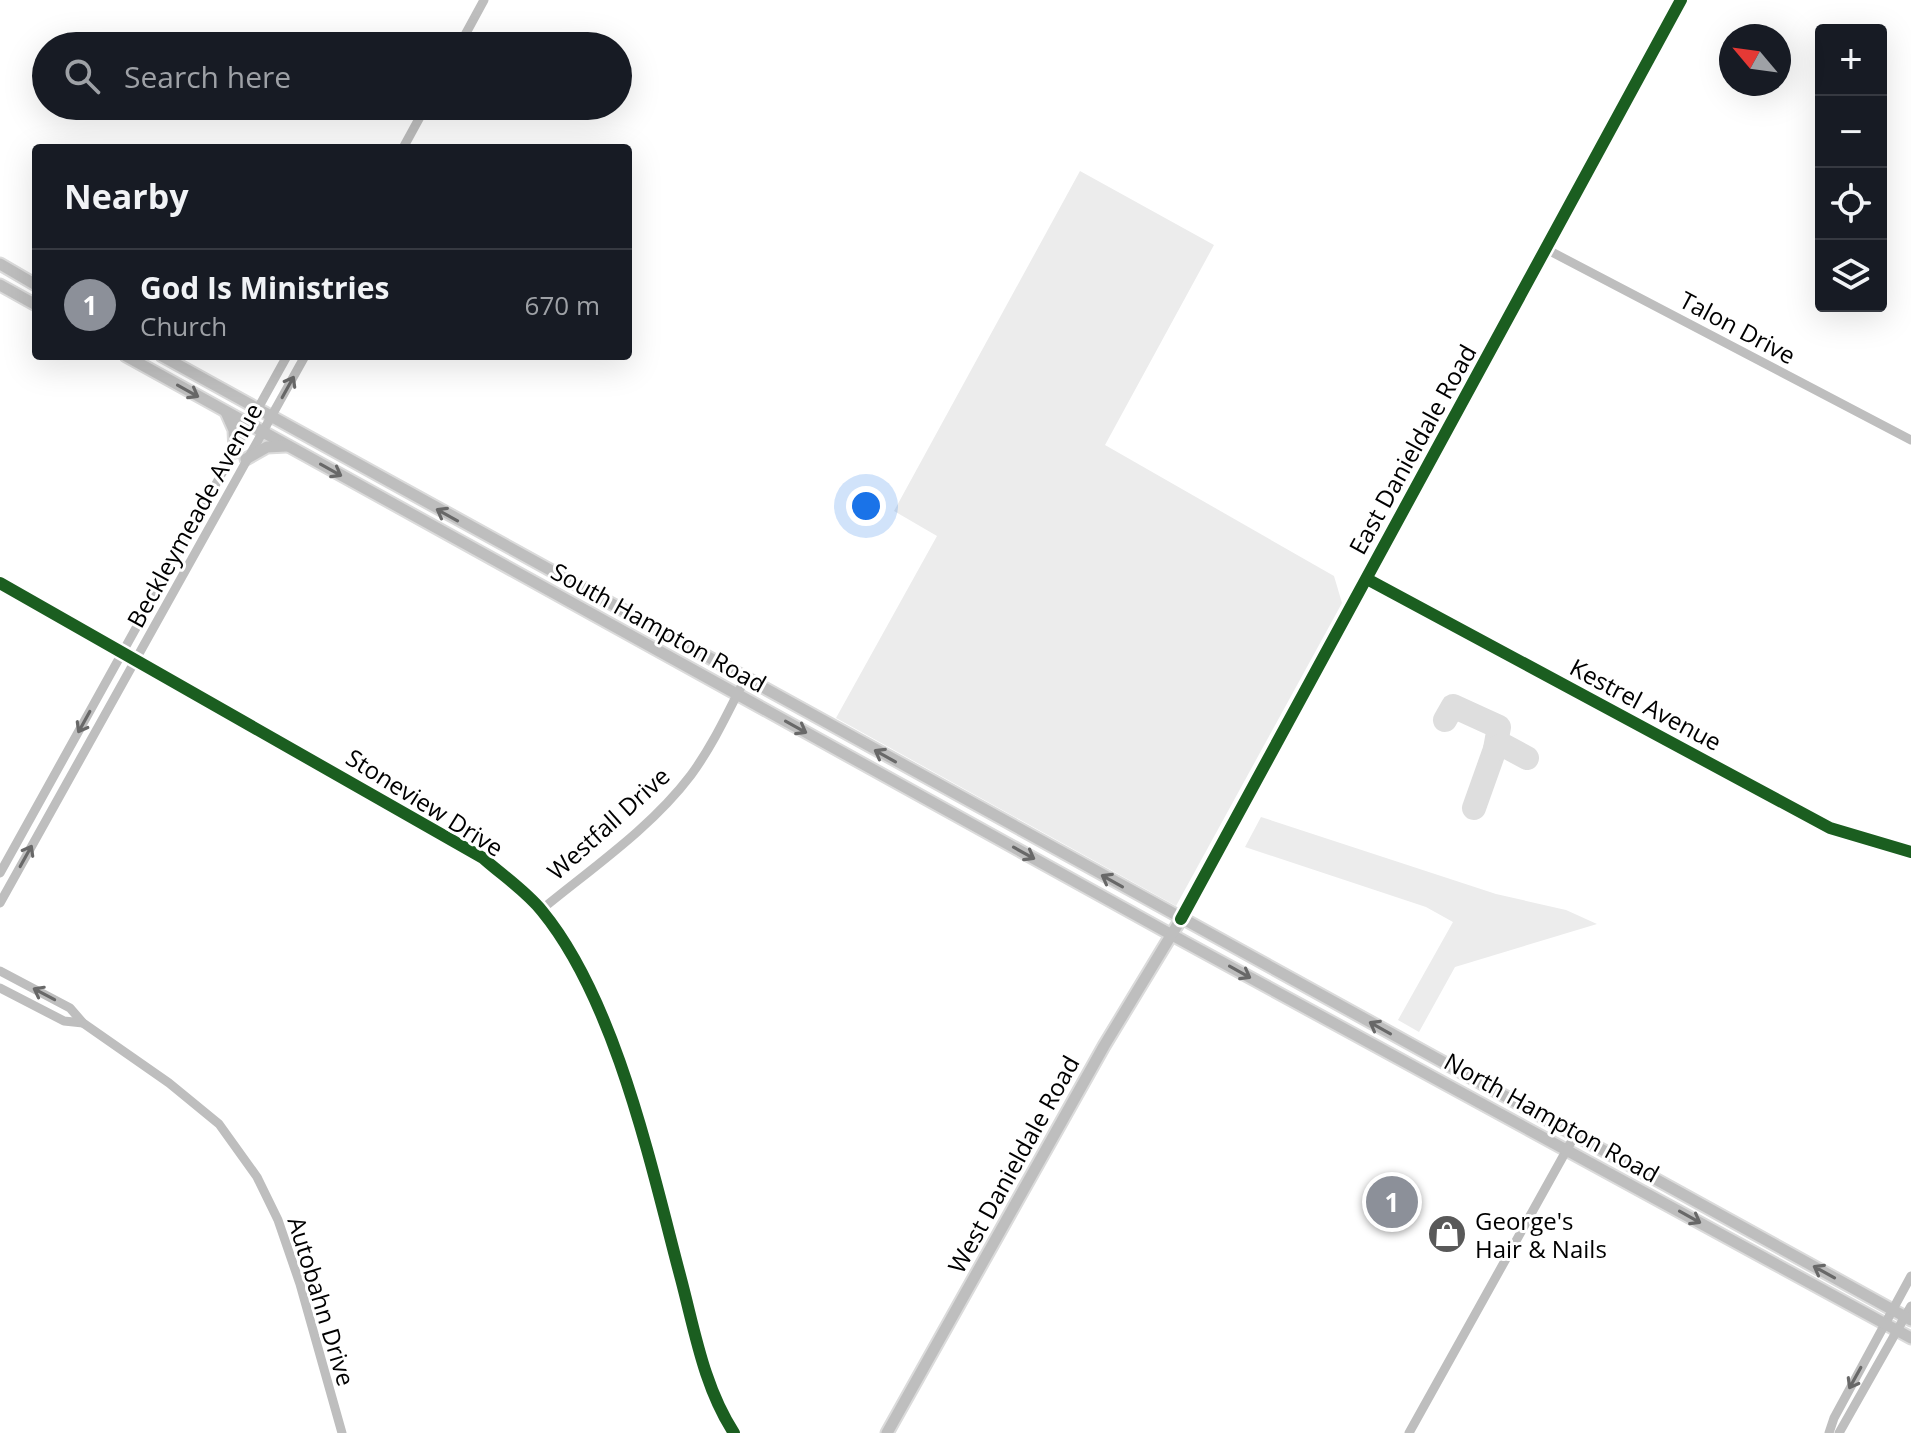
<!DOCTYPE html>
<meta charset="utf-8">
<style>
:root{--surface:#171b24;--page:#20242c;--text:#f1f3f6;--muted:#9ea1a6;--line:#363941;--accent:#8c9099}
body{margin:0;font-family:"Open Sans",sans-serif;background:var(--page);color:var(--text)}
.controls{position:absolute;right:24px;top:24px;display:grid;overflow:hidden;border-radius:8px;box-shadow:0 8px 32px #0002}
.controls button{width:72px;height:72px;display:grid;place-items:center;padding:0;border:0;border-bottom:2px solid var(--line);background:var(--surface);color:var(--text);font:40px sans-serif}
.compass{position:absolute;left:1719px;top:24px;width:72px;height:72px;border-radius:50%;background:var(--surface);box-shadow:0 8px 32px #0002;rotate:299deg}
.you{position:absolute;left:866px;top:506px;width:28px;height:28px;margin:-20px;border:6px solid #fff;border-radius:50%;background:#1a73e8;box-shadow:0 0 0 12px #1a73e833}
.badge{display:grid;place-items:center;width:52px;height:52px;border-radius:50%;background:var(--accent);color:#fff;font-size:26px;font-weight:700}
.pin{position:absolute;translate:-50% -50%;border:4px solid #fff;box-shadow:0 2px 8px #0006}
.list{margin:0;padding:0;list-style:none}
h2{display:flex;justify-content:space-between;align-items:center;height:104px;margin:0;padding:0 32px;font-size:34px}
h2 small{font-size:26px;font-weight:400;color:var(--muted)}
.list li{display:grid;grid-template-columns:52px 1fr auto;gap:24px;align-items:center;box-sizing:border-box;height:112px;padding:0 32px;border-top:2px solid var(--line)}
.list b{display:block;font-size:30px;white-space:nowrap}
.list p{margin:0;font-size:26px;white-space:nowrap;color:var(--muted)}
.list em{font-size:26px;font-style:normal;color:var(--muted)}
.icon{flex:none;width:44px;height:44px;fill:none;stroke:currentColor;stroke-width:2;stroke-linecap:round;stroke-linejoin:round}
.map{position:relative;flex:none;width:1911px;height:1433px;overflow:hidden}
.search{position:absolute;background:var(--surface);box-shadow:0 8px 32px #0002;left:32px;top:32px;width:600px;height:88px;display:flex;align-items:center;gap:20px;box-sizing:border-box;padding:0 28px;border-radius:44px;color:var(--muted);font-size:30px}
.panel{position:absolute;background:var(--surface);box-shadow:0 8px 32px #0002;left:32px;top:144px;width:600px;height:216px;border-radius:8px}
.map>svg:first-child{display:block}
.green{fill:#ececec}
.lines{fill:none;stroke-linecap:round;stroke-linejoin:round}
.taxiway{stroke:#dedede;stroke-width:24}
.major-casing{stroke:#dbdbdb;stroke-width:15}
.minor{stroke:#bebebe;stroke-width:9}
.major{stroke:#bebebe;stroke-width:11}
.cycleway-casing{stroke:#fff;stroke-width:17}
.cycleway{stroke:#1b5e20;stroke-width:12}
.oneway{stroke:#686868}
.labels{text-anchor:middle;dominant-baseline:central;stroke-width:6;stroke-linejoin:round;paint-order:stroke}
.street-label{font-size:24px;fill:#000;stroke:#fff}
.poi-label{font-size:24px;fill:#000;stroke:#fff;text-anchor:start}
</style>
<div class="map">
<svg width="1911" height="1433" viewBox="0 0 1911 1433">
<rect width="100%" height="100%" fill="#fff"/>
<g class="green">
<path d="M1080,171L1214,245L1105,445L1334,576L1342,603L1176,906L836,718L937,536L894,511Z"/>
<path d="M1261,817L1496,894L1566,910L1597,924L1455,967L1419,1032L1398,1020L1453,922L1426,907L1245,847Z"/>
</g>
<g class="lines">
<g class="taxiway">
<path d="M1445,720L1453,706L1499,727L1495,749L1474,808"/>
<path d="M1495,749L1503,745L1527,758"/>
</g>
<g class="major-casing">
<g id="major">
<path d="M0,264L36,285"/>
<path d="M0,285L36,305"/>
<path d="M126,356L1172,935L1911,1338"/>
<path d="M162,356L1911,1320"/>
<path d="M226,412L234,430L235,452"/>
<path d="M246,459L267,447L286,446"/>
<path d="M887,1433L1104,1046L1181,919"/>
</g>
</g>
<g class="minor">
<path d="M459,46L484,0"/>
<path d="M403,148L426,106"/>
<path d="M1546,249L1911,440"/>
<path d="M1367,579L1830,828L1911,852"/>
<path d="M0,583L483,858C502,875 526,891 542,911C616,1001 651,1166 681,1279C695,1332 704,1387 734,1433"/>
<path d="M0,873L287,356"/>
<path d="M0,903L305,356"/>
<path d="M541,910C592,868 651,828 691,775C713,745 728,712 745,679"/>
<path d="M1181,919L1681,0"/>
<path d="M0,971L70,1008L83,1023L169,1083L219,1124L257,1177L278,1220L300,1284L342,1433"/>
<path d="M0,988L64,1021L83,1023"/>
<path d="M1409,1433L1575,1135"/>
<path d="M1829,1433L1834,1418L1911,1276"/>
<path d="M1839,1433L1911,1306"/>
</g>
<use href="#major" class="major"/>
<g class="cycleway-casing">
<g id="cycleway">
<path d="M1367,579L1830,828L1911,852"/>
<path d="M0,583L483,858C502,875 526,891 542,911C616,1001 651,1166 681,1279C695,1332 704,1387 734,1433"/>
<path d="M1181,919L1681,0"/>
</g>
</g>
<use href="#cycleway" class="cycleway"/>
</g>
<defs><path id="oneway-shaft" d="M-6 0H5M1.5-3L5.5 0L1.5 3" fill="none" stroke-width="1.6" stroke-linecap="round" stroke-linejoin="round" transform="scale(2)"/></defs>
<g class="oneway">
<use href="#oneway-shaft" transform="translate(288 387) rotate(-61)"/>
<use href="#oneway-shaft" transform="translate(188 391) rotate(29)"/>
<use href="#oneway-shaft" transform="translate(331 470) rotate(29)"/>
<use href="#oneway-shaft" transform="translate(447 515) rotate(-151)"/>
<use href="#oneway-shaft" transform="translate(84 722) rotate(119)"/>
<use href="#oneway-shaft" transform="translate(796 727) rotate(29)"/>
<use href="#oneway-shaft" transform="translate(885 756) rotate(-151)"/>
<use href="#oneway-shaft" transform="translate(1024 853) rotate(29)"/>
<use href="#oneway-shaft" transform="translate(26 856) rotate(-61)"/>
<use href="#oneway-shaft" transform="translate(1112 881) rotate(-151)"/>
<use href="#oneway-shaft" transform="translate(1240 972) rotate(29)"/>
<use href="#oneway-shaft" transform="translate(44 994) rotate(-152)"/>
<use href="#oneway-shaft" transform="translate(1380 1028) rotate(-151)"/>
<use href="#oneway-shaft" transform="translate(1690 1217) rotate(29)"/>
<use href="#oneway-shaft" transform="translate(1824 1272) rotate(-151)"/>
<use href="#oneway-shaft" transform="translate(1855 1378) rotate(119)"/>
</g>
<defs>
<g id="shop-disc" transform="scale(2)"><circle r="9.5" fill="#595959" stroke="#fff"/><path d="M-5-2.5h2.3a2.7 3.5 0 0 1 5.4 0H5L5.5 6h-11ZM-1.5-2.5h3a1.5 2.3 0 0 0-3 0Z" fill="#fff"/></g>
</defs>
<g fill-rule="evenodd">
<use href="#shop-disc" x="1447" y="1234"/>
</g>
<g class="labels">
<g class="street-label">
<text transform="translate(1738 327) rotate(28)">Talon Drive</text>
<text transform="translate(1412 449) rotate(-61)">East Danieldale Road</text>
<text transform="translate(194 515) rotate(-61)">Beckleymeade Avenue</text>
<text transform="translate(659 627) rotate(29)">South Hampton Road</text>
<text transform="translate(1646 704) rotate(28)">Kestrel Avenue</text>
<text transform="translate(425 802) rotate(32)">Stoneview Drive</text>
<text transform="translate(608 823) rotate(-42)">Westfall Drive</text>
<text transform="translate(1552 1117) rotate(29)">North Hampton Road</text>
<text transform="translate(1013 1164) rotate(-61)">West Danieldale Road</text>
<text transform="translate(322 1301) rotate(73)">Autobahn Drive</text>
</g>
<g class="poi-label">
<text x="1475" y="1220">George's<tspan x="1475" dy="28">Hair &amp; Nails</tspan></text>
</g>
</g>
</svg>
<div class="controls">
<button>+</button>
<button>−</button>
<button><svg class="icon" aria-label="locate" viewBox="0 0 24 24"><circle cx="12" cy="12" r="6"/><path d="M12 2v4M12 18v4M2 12h4M18 12h4"/></svg></button>
<button><svg class="icon" aria-label="layers" viewBox="0 0 24 24"><path d="M12 4l9 5-9 5-9-5zM3 14l9 5 9-5"/></svg></button>
</div>
<svg class="compass" viewBox="-18 -18 36 36"><path d="M0-13l5 13h-10z" fill="#e53935"/><path d="M0 13l5-13h-10z" fill="#9ea1a6"/></svg>
<div class="you"></div>
<div class="pin badge" style="left:1392px;top:1202px">1</div>
<div class="search"><svg class="icon" aria-label="search" viewBox="0 0 24 24"><circle cx="10" cy="10" r="6"/><path d="M15 15l6 6"/></svg>Search here</div>
<section class="panel">
<h2>Nearby<small></small></h2>
<ul class="list">
<li><span class="badge">1</span><div><b>God Is Ministries</b><p>Church</p></div><em>670 m</em></li>
</ul>
</section>
</div>
